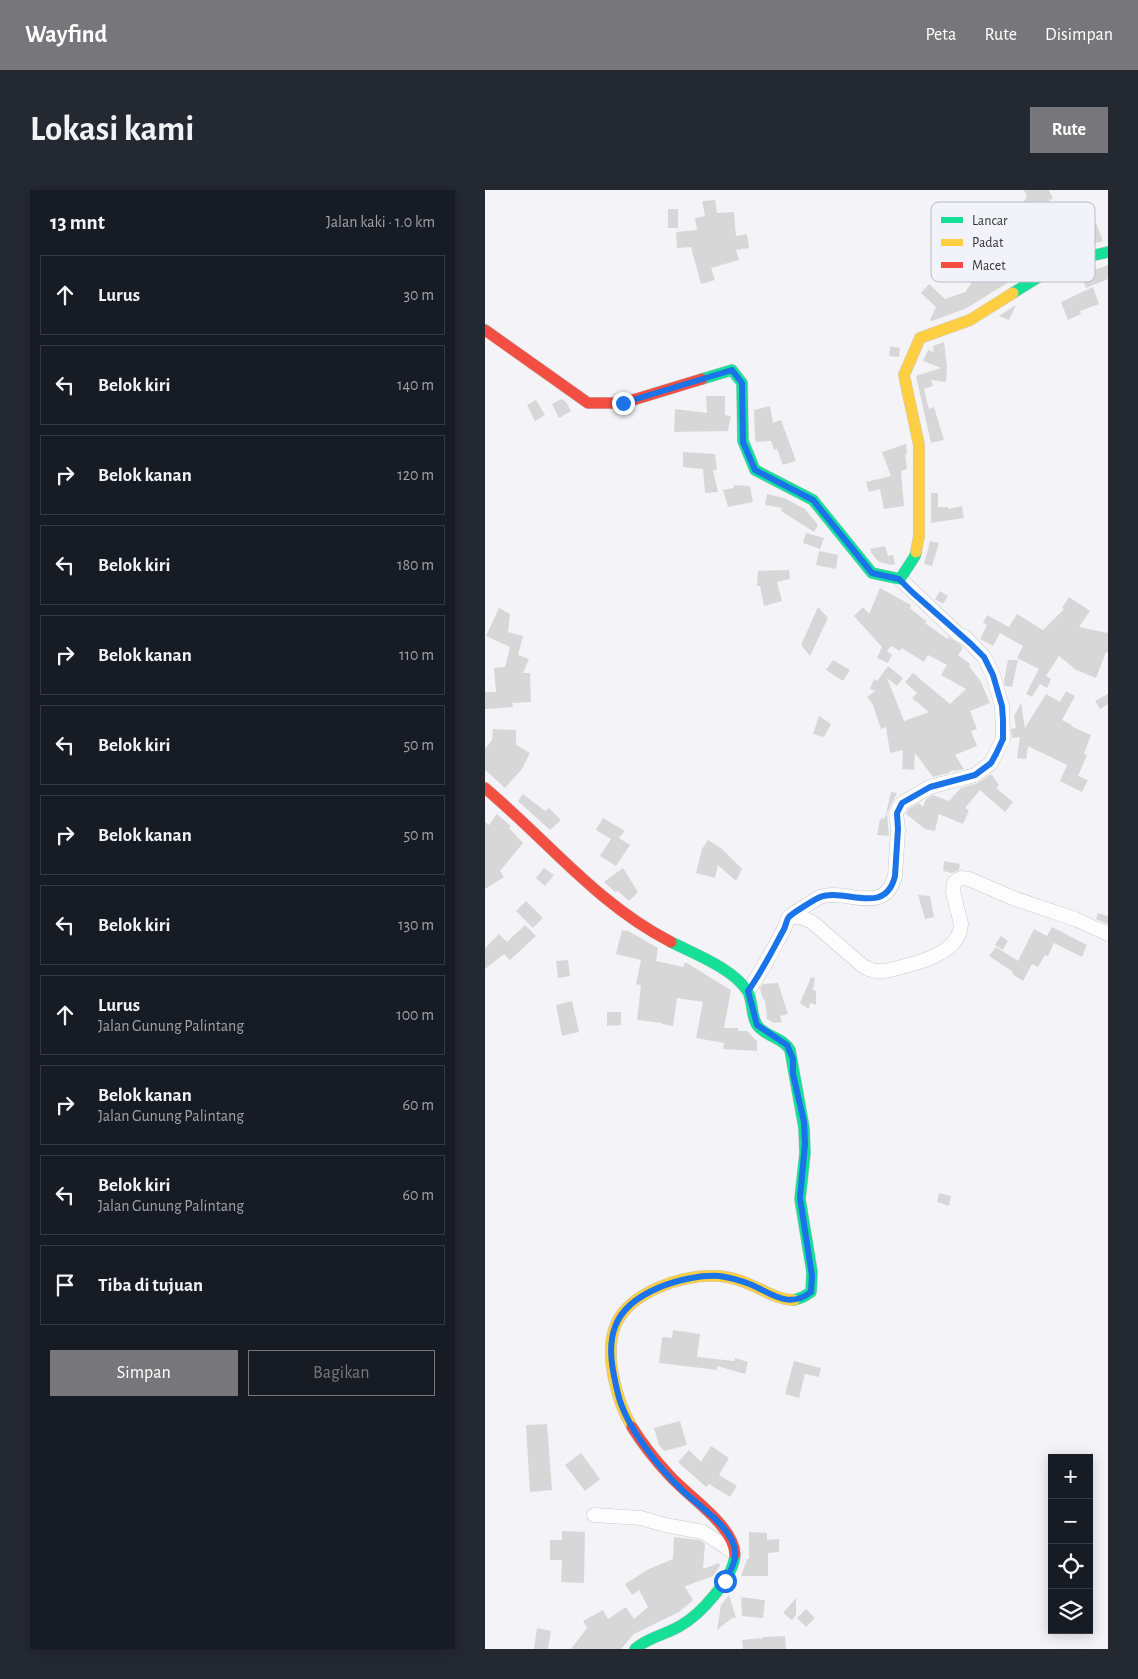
<!DOCTYPE html>
<html lang="id">
<meta charset="utf-8">
<style>
:root{--surface:#171b24;--page:#242831;--text:#f1f3f6;--muted:#9ea1a6;--line:#363941;--accent:#77777b}
body{margin:0;font-family:"Alegreya Sans",sans-serif;background:var(--page);color:var(--text)}
.controls{position:absolute;right:15px;bottom:15px;display:grid;overflow:hidden;border-radius:0px;box-shadow:0 2px 12px #0003}
.controls button{width:45px;height:45px;display:grid;place-items:center;padding:0;border:0;border-bottom:1px solid var(--line);background:var(--surface);color:var(--text);font:25px sans-serif}
.stop{position:absolute;width:15px;height:15px;margin:-11px;border:4px solid #1a73e8;border-radius:50%;background:#fff}
.stop.end{background:#1a73e8;border-color:#fff;box-shadow:0 1px 5px #0008}
.list{margin:0;padding:0;list-style:none}
h2{display:flex;justify-content:space-between;align-items:center;height:65px;margin:0;padding:0 20px;font-size:21px}
h2 small{font-size:16px;font-weight:400;color:var(--muted)}
.list li{display:grid;grid-template-columns:32px 1fr auto;gap:15px;align-items:center;box-sizing:border-box;height:80px;margin:0 10px 10px;padding:0 10px;border:1px solid var(--line);border-radius:0px}
.list b{display:block;font-size:19px;white-space:nowrap}
.list p{margin:0;font-size:16px;white-space:nowrap;color:var(--muted)}
.list em{font-size:16px;font-style:normal;color:var(--muted)}
.actions{display:flex;gap:10px;padding:15px 20px}
.actions a{flex:1;padding:11px 0;border:1px solid var(--accent);border-radius:0px;text-align:center;font-size:18px;color:var(--accent)}
.actions .main{background:var(--accent);color:#fff}
.icon{flex:none;width:28px;height:28px;fill:none;stroke:currentColor;stroke-width:2;stroke-linecap:round;stroke-linejoin:round}
.map{position:relative;flex:none;width:623px;height:1459px;overflow:hidden;border-radius:0px}
header{display:flex;align-items:center;gap:30px;box-sizing:border-box;height:70px;padding:0 25px;background:var(--accent);color:#fff}
header strong{font-size:24px}
nav{display:flex;gap:28px;margin-inline-start:auto;font-size:18px}
.intro{display:flex;align-items:center;justify-content:space-between;box-sizing:border-box;height:120px;padding:0 30px}
h1{margin:0;font-size:35px}
.button{padding:12px 22px;border-radius:0px;background:var(--accent);color:#fff;font-size:18px;font-weight:700}
main{display:flex;gap:30px;padding:0 30px}
aside{flex:1;background:var(--surface);border-radius:0px;box-shadow:0 2px 12px #0003}
.map>svg:first-child{display:block}
.building{fill:#d8d7d8}
.lines{fill:none;stroke-linecap:round;stroke-linejoin:round}
.street-casing{stroke:#c9c9cc;stroke-width:15}
.fast-casing{stroke:#c9c9cc;stroke-width:12}
.slow-casing{stroke:#c9c9cc;stroke-width:12}
.jam-casing{stroke:#c9c9cc;stroke-width:12}
.street{stroke:#fdfdfe;stroke-width:14}
.fast{stroke:#16e098;stroke-width:11}
.slow{stroke:#ffcf43;stroke-width:11}
.jam{stroke:#f24e42;stroke-width:11}
.route{stroke:#1a73e8;stroke-width:6}
.key{fill:#f2f3fa;stroke:#b9bac0;stroke-width:1}
.key-label{font-size:14px;fill:#343437}
</style>
<header>
<strong>Wayfind</strong>
<nav><a>Peta</a><a>Rute</a><a>Disimpan</a></nav>
</header>
<div class="intro"><h1>Lokasi kami</h1><a class="button">Rute</a></div>
<main>
<aside>
<h2>13 mnt<small>Jalan kaki · 1.0 km</small></h2>
<ul class="list">
<li><svg class="icon" aria-label="ahead" viewBox="0 0 24 24"><path d="M12 20V5M6 11l6-6 6 6"/></svg><div><b>Lurus</b></div><em>30 m</em></li>
<li><svg class="icon" aria-label="left" viewBox="0 0 24 24"><path d="M17 20v-9H6M10 6l-5 5 5 5"/></svg><div><b>Belok kiri</b></div><em>140 m</em></li>
<li><svg class="icon" aria-label="right" viewBox="0 0 24 24"><path d="M7 20v-9h11M14 6l5 5-5 5"/></svg><div><b>Belok kanan</b></div><em>120 m</em></li>
<li><svg class="icon" aria-label="left" viewBox="0 0 24 24"><path d="M17 20v-9H6M10 6l-5 5 5 5"/></svg><div><b>Belok kiri</b></div><em>180 m</em></li>
<li><svg class="icon" aria-label="right" viewBox="0 0 24 24"><path d="M7 20v-9h11M14 6l5 5-5 5"/></svg><div><b>Belok kanan</b></div><em>110 m</em></li>
<li><svg class="icon" aria-label="left" viewBox="0 0 24 24"><path d="M17 20v-9H6M10 6l-5 5 5 5"/></svg><div><b>Belok kiri</b></div><em>50 m</em></li>
<li><svg class="icon" aria-label="right" viewBox="0 0 24 24"><path d="M7 20v-9h11M14 6l5 5-5 5"/></svg><div><b>Belok kanan</b></div><em>50 m</em></li>
<li><svg class="icon" aria-label="left" viewBox="0 0 24 24"><path d="M17 20v-9H6M10 6l-5 5 5 5"/></svg><div><b>Belok kiri</b></div><em>130 m</em></li>
<li><svg class="icon" aria-label="ahead" viewBox="0 0 24 24"><path d="M12 20V5M6 11l6-6 6 6"/></svg><div><b>Lurus</b><p>Jalan Gunung Palintang</p></div><em>100 m</em></li>
<li><svg class="icon" aria-label="right" viewBox="0 0 24 24"><path d="M7 20v-9h11M14 6l5 5-5 5"/></svg><div><b>Belok kanan</b><p>Jalan Gunung Palintang</p></div><em>60 m</em></li>
<li><svg class="icon" aria-label="left" viewBox="0 0 24 24"><path d="M17 20v-9H6M10 6l-5 5 5 5"/></svg><div><b>Belok kiri</b><p>Jalan Gunung Palintang</p></div><em>60 m</em></li>
<li><svg class="icon" aria-label="arrive" viewBox="0 0 24 24"><path d="M6 21V4h12l-3 4 3 4H6"/></svg><div><b>Tiba di tujuan</b></div></li>
</ul>
<div class="actions"><a class="main">Simpan</a><a>Bagikan</a></div>
</aside>
<div class="map">
<svg width="623" height="1459" viewBox="0 0 623 1459">
<rect width="100%" height="100%" fill="#f4f4f8"/>
<g class="building">
<path d="M539,0H564L568,9L564,10L574,35L548,47L554,63L573,56L570,48L611,33L618,51L572,62L480,119L447,131L445,130L451,117L436,103L444,94L460,109L480,102L499,75L493,70L502,59L500,57L524,29L518,24L525,16L531,21L542,7Z"/>
<path d="M230,10L232,23L249,22L251,46L262,44L264,58L251,60L254,70L226,78L230,90L216,94L206,57L192,58L191,42L212,40L210,28L220,26L217,11Z"/>
<rect x="183" y="19" width="10" height="19"/>
<path d="M623,75V89L601,98L596,85Z"/>
<path d="M608,97L614,114L595,121L596,124L583,130L576,112Z"/>
<path d="M531,115L524,130L514,126Z"/>
<path d="M459,152L462,177L461,192L446,190L448,196L439,199L444,219L449,217L459,250L446,253L431,186L456,178L438,171L443,160L449,162L448,156Z"/>
<path d="M405,156L415,158L414,167L404,166Z"/>
<path d="M221,206H240V225L246,226L243,241L189,242L190,219L222,223Z"/>
<path d="M77,209L81,212L86,221L74,228L67,214Z"/>
<path d="M51,210L60,225L50,231L42,215Z"/>
<path d="M285,216L288,233L296,230L311,271L298,275L292,259L289,260L286,251L271,252L270,249L269,220Z"/>
<path d="M421,254L422,264H420L422,279L416,281L419,316L399,319L395,299L384,302L381,292L406,286L397,262Z"/>
<path d="M198,262L230,264L232,280H228L233,302L220,303L218,279L198,277Z"/>
<path d="M250,295L265,296L268,312L243,317L238,300L248,298Z"/>
<path d="M446,303H453V317H463V319L477,316L479,328L446,333Z"/>
<path d="M282,304L299,308L320,319L333,335L329,342L296,321L297,318L280,315Z"/>
<path d="M321,343L339,348L335,359L318,353Z"/>
<path d="M445,351L454,353L447,376L439,374Z"/>
<path d="M400,356L403,366L408,365L410,374L406,375L394,372L387,364L385,359Z"/>
<path d="M334,361L353,365L351,379L331,375Z"/>
<path d="M304,380L305,389L292,392L297,411L279,416L275,396H272L273,381Z"/>
<path d="M395,398L426,415L425,418L442,432L440,433L462,449L463,447L475,454L478,458L473,465L485,474L484,476L496,492L505,513L485,521L492,539L486,541L492,556L470,565L479,579L469,581L468,580L463,583L448,587L430,563L429,580L417,579L418,560L405,563L401,537L396,539L388,515L382,507L390,501L385,499L389,489L392,491L403,476L418,488L412,496L402,488L419,531L444,522L427,508L432,503L420,492L428,483L465,514L481,499L456,485L462,475L443,465L439,472L417,458L415,461L406,456L402,461L407,465L403,473L392,468L397,457L369,426L378,417L384,424Z"/>
<path d="M455,401L463,406L458,414L450,409Z"/>
<path d="M584,407L605,421L594,437L623,443V462H621L611,488L591,480L574,466L561,486L566,489L562,498L555,494L547,507L541,504L554,479L532,468L538,456L515,443L508,456L495,449L502,435L498,433L502,425L524,437L532,424L558,440L579,419L577,418Z"/>
<path d="M333,417L343,428L325,466L316,455Z"/>
<path d="M14,418L25,424L23,442L38,446L33,465L44,469L38,483H45L46,512L27,513L28,517L0,519V502H11L9,478L20,477L25,457L1,446Z"/>
<path d="M348,470L365,480L358,491L341,480Z"/>
<path d="M523,470H533L527,497L520,496L519,490Z"/>
<path d="M581,501L590,506L577,530L587,535L586,536L606,545L599,564L602,565L593,586L603,590L597,602L575,591L582,575L543,556L541,569L532,568L535,547L527,548L526,539L531,538L529,526L536,513L540,538L561,504L575,512Z"/>
<path d="M623,504V514L615,519L610,511Z"/>
<path d="M334,526L346,534L339,547L328,544Z"/>
<path d="M8,539L31,540V555L45,563L37,579L20,598L0,580V559L7,550Z"/>
<path d="M506,584L514,595L511,598L528,612L520,622L495,600L480,618L484,620L478,634L454,624L450,641L440,639L421,624L423,619L434,613L438,617L441,609L448,605L464,611L476,598L493,593Z"/>
<path d="M406,602L412,603L402,623L404,646L392,645L395,629L400,628Z"/>
<path d="M38,604L60,621L64,618L76,630L65,640L33,611Z"/>
<path d="M12,624L26,636L24,638L38,653L15,681L19,687L0,699V632L4,635Z"/>
<path d="M118,628L140,641L134,648L145,655L131,676L115,666L126,649L111,640Z"/>
<path d="M223,650L237,659L257,679L251,691L233,675L230,688L211,683L217,659Z"/>
<path d="M459,671L475,674L474,680L467,683L458,681Z"/>
<path d="M59,678L69,685L60,696L51,688Z"/>
<path d="M138,678L153,702L144,711L133,701L130,702L119,692Z"/>
<path d="M433,705L445,706L449,727L440,729Z"/>
<path d="M41,711L58,728L48,738L31,721Z"/>
<path d="M613,723L623,726V734L611,729Z"/>
<path d="M40,735L51,746L25,770L19,764L0,779V758L14,744L22,752Z"/>
<path d="M567,737L602,755L597,767L569,753L563,766L560,765L553,777L547,774L538,791L527,784L528,782L504,766L511,757L533,771L549,739L562,746Z"/>
<path d="M137,740L143,741L173,758L171,771L199,777V773H202L244,799L246,800L239,838H253V841H262L272,851V861L238,859L239,853L211,848L218,812L192,808L188,836L177,834V833L152,830L156,795L151,794L156,770L131,764Z"/>
<path d="M516,746L523,751L518,760L510,755Z"/>
<path d="M83,770L85,786L73,788L71,771Z"/>
<path d="M326,787L330,788L328,800L331,801V815L325,813L324,819L315,813Z"/>
<path d="M293,793L303,824L295,826L297,832L289,833L282,829L280,810L278,809L275,799L278,794Z"/>
<path d="M87,811L94,842L77,846L71,815Z"/>
<path d="M122,822H136V835L122,836Z"/>
<path d="M454,1003L466,1006L464,1016L452,1012Z"/>
<path d="M188,1140L215,1144L212,1167L249,1171L250,1168L263,1172L260,1184L232,1176V1180L174,1173L177,1147L187,1148Z"/>
<path d="M309,1171L336,1178L334,1187L320,1184L314,1208L300,1204Z"/>
<path d="M195,1231L202,1255L179,1261L174,1255L169,1238Z"/>
<path d="M62,1234L67,1300L45,1302L41,1235Z"/>
<path d="M226,1256L244,1268L234,1285L252,1296L245,1307L224,1294L221,1297L193,1272L204,1260L216,1272Z"/>
<path d="M96,1263L115,1289L100,1301L80,1275Z"/>
<path d="M77,1341L100,1342L99,1393L76,1392L77,1370H65V1350H77Z"/>
<path d="M264,1342L282,1343V1350L294,1349V1362L283,1363V1386H256L262,1369H264Z"/>
<path d="M189,1347L215,1350L220,1354L218,1379L234,1373L235,1376L228,1386L198,1397H200L208,1410L194,1422L149,1444L136,1459H86L102,1438L98,1431L118,1420L123,1429L141,1417L149,1429L163,1417L154,1400L147,1405L140,1394L164,1379L188,1369Z"/>
<path d="M244,1405L251,1428H247L232,1440L236,1415Z"/>
<path d="M256,1407L280,1410L278,1428L257,1426Z"/>
<path d="M311,1408V1425L307,1430L298,1423Z"/>
<path d="M321,1419L330,1428L321,1437L312,1428Z"/>
<path d="M52,1438L66,1441L63,1459H49Z"/>
<path d="M300,1446L301,1459H258L257,1450L276,1448V1450L278,1447Z"/>
</g>
<g class="lines">
<g class="street-casing">
<g id="street">
<path d="M304,727H316L327,732L378,776C383,779 387,781 393,781C401,782 408,779 416,777C437,772 475,762 476,734L468,702L469,693L472,690L477,688L484,689L528,708L590,729L623,744"/>
<path d="M263,801C276,783 287,761 298,741C301,737 301,731 304,727C306,724 329,711 333,708C359,696 399,728 410,686L413,639L411,623L417,613L445,597L490,585L506,573L518,549L517,516L508,485L499,467L480,447L473,444L415,389"/>
<path d="M109,1325L156,1328L180,1335L218,1342L250,1363"/>
</g>
</g>
<g class="fast-casing">
<g id="fast">
<path d="M528,103L578,72L623,62"/>
<path d="M217,189L247,180L257,193L258,251L270,280L328,310L387,383L415,389L430,366L431,362"/>
<path d="M186,752C210,764 249,779 263,802C268,812 266,826 272,835C280,847 298,847 305,860L319,938L320,963L315,1009L327,1082L326,1102L318,1107L309,1110"/>
<path d="M150,1459C163,1447 180,1445 195,1436C215,1425 249,1388 250,1364"/>
</g>
</g>
<g class="slow-casing">
<g id="slow">
<path d="M431,362L434,346V255L419,185L435,148L485,130L528,103"/>
<path d="M147,1237C132,1212 118,1163 131,1134C146,1101 199,1084 233,1086C244,1087 256,1090 266,1095C281,1101 293,1110 309,1110"/>
</g>
</g>
<g class="jam-casing">
<g id="jam">
<path d="M0,140L103,213H138L217,189"/>
<path d="M0,598C63,651 112,714 186,752"/>
<path d="M147,1237C158,1255 171,1271 185,1286C204,1307 248,1335 250,1364"/>
</g>
</g>
<use href="#street" class="street"/>
<use href="#fast" class="fast"/>
<use href="#slow" class="slow"/>
<use href="#jam" class="jam"/>
</g>
<g class="lines">
<path class="route" d="M138,213L247,180L257,193L258,252L270,280L328,310L387,383L414,389L427,402L486,454L499,467L508,485L517,516L518,530V549L511,564L506,573L490,585L445,597L417,613L412,623L413,639L410,686C400,728 358,696 333,708C329,710 306,724 304,727C301,730 301,737 298,741C287,761 276,783 263,801L272,835L302,855L308,869V884L319,932L320,954L315,1008L327,1086L326,1102C304,1119 287,1104 267,1095C257,1091 243,1087 234,1086C200,1084 142,1102 130,1137C122,1158 128,1183 133,1204C141,1237 174,1278 198,1301C214,1316 243,1335 249,1356C253,1369 246,1380 240,1391"/>
</g>
<rect x="446" y="12" width="164" height="80" rx="8" class="key"/>
<rect x="456" y="27" width="22" height="6" fill="#16e098"/>
<rect x="456" y="49" width="22" height="7" fill="#ffcf43"/>
<rect x="456" y="72" width="22" height="6" fill="#f24e42"/>
<g class="key-label">
<text x="487" y="35">Lancar</text>
<text x="487" y="57">Padat</text>
<text x="487" y="80">Macet</text>
</g>
</svg>
<div class="controls">
<button>+</button>
<button>−</button>
<button><svg class="icon" aria-label="locate" viewBox="0 0 24 24"><circle cx="12" cy="12" r="6"/><path d="M12 2v4M12 18v4M2 12h4M18 12h4"/></svg></button>
<button><svg class="icon" aria-label="layers" viewBox="0 0 24 24"><path d="M12 4l9 5-9 5-9-5zM3 14l9 5 9-5"/></svg></button>
</div>
<div class="stop" style="left:240px;top:1391px"></div>
<div class="stop end" style="left:138px;top:213px"></div>
</div>
</main>
